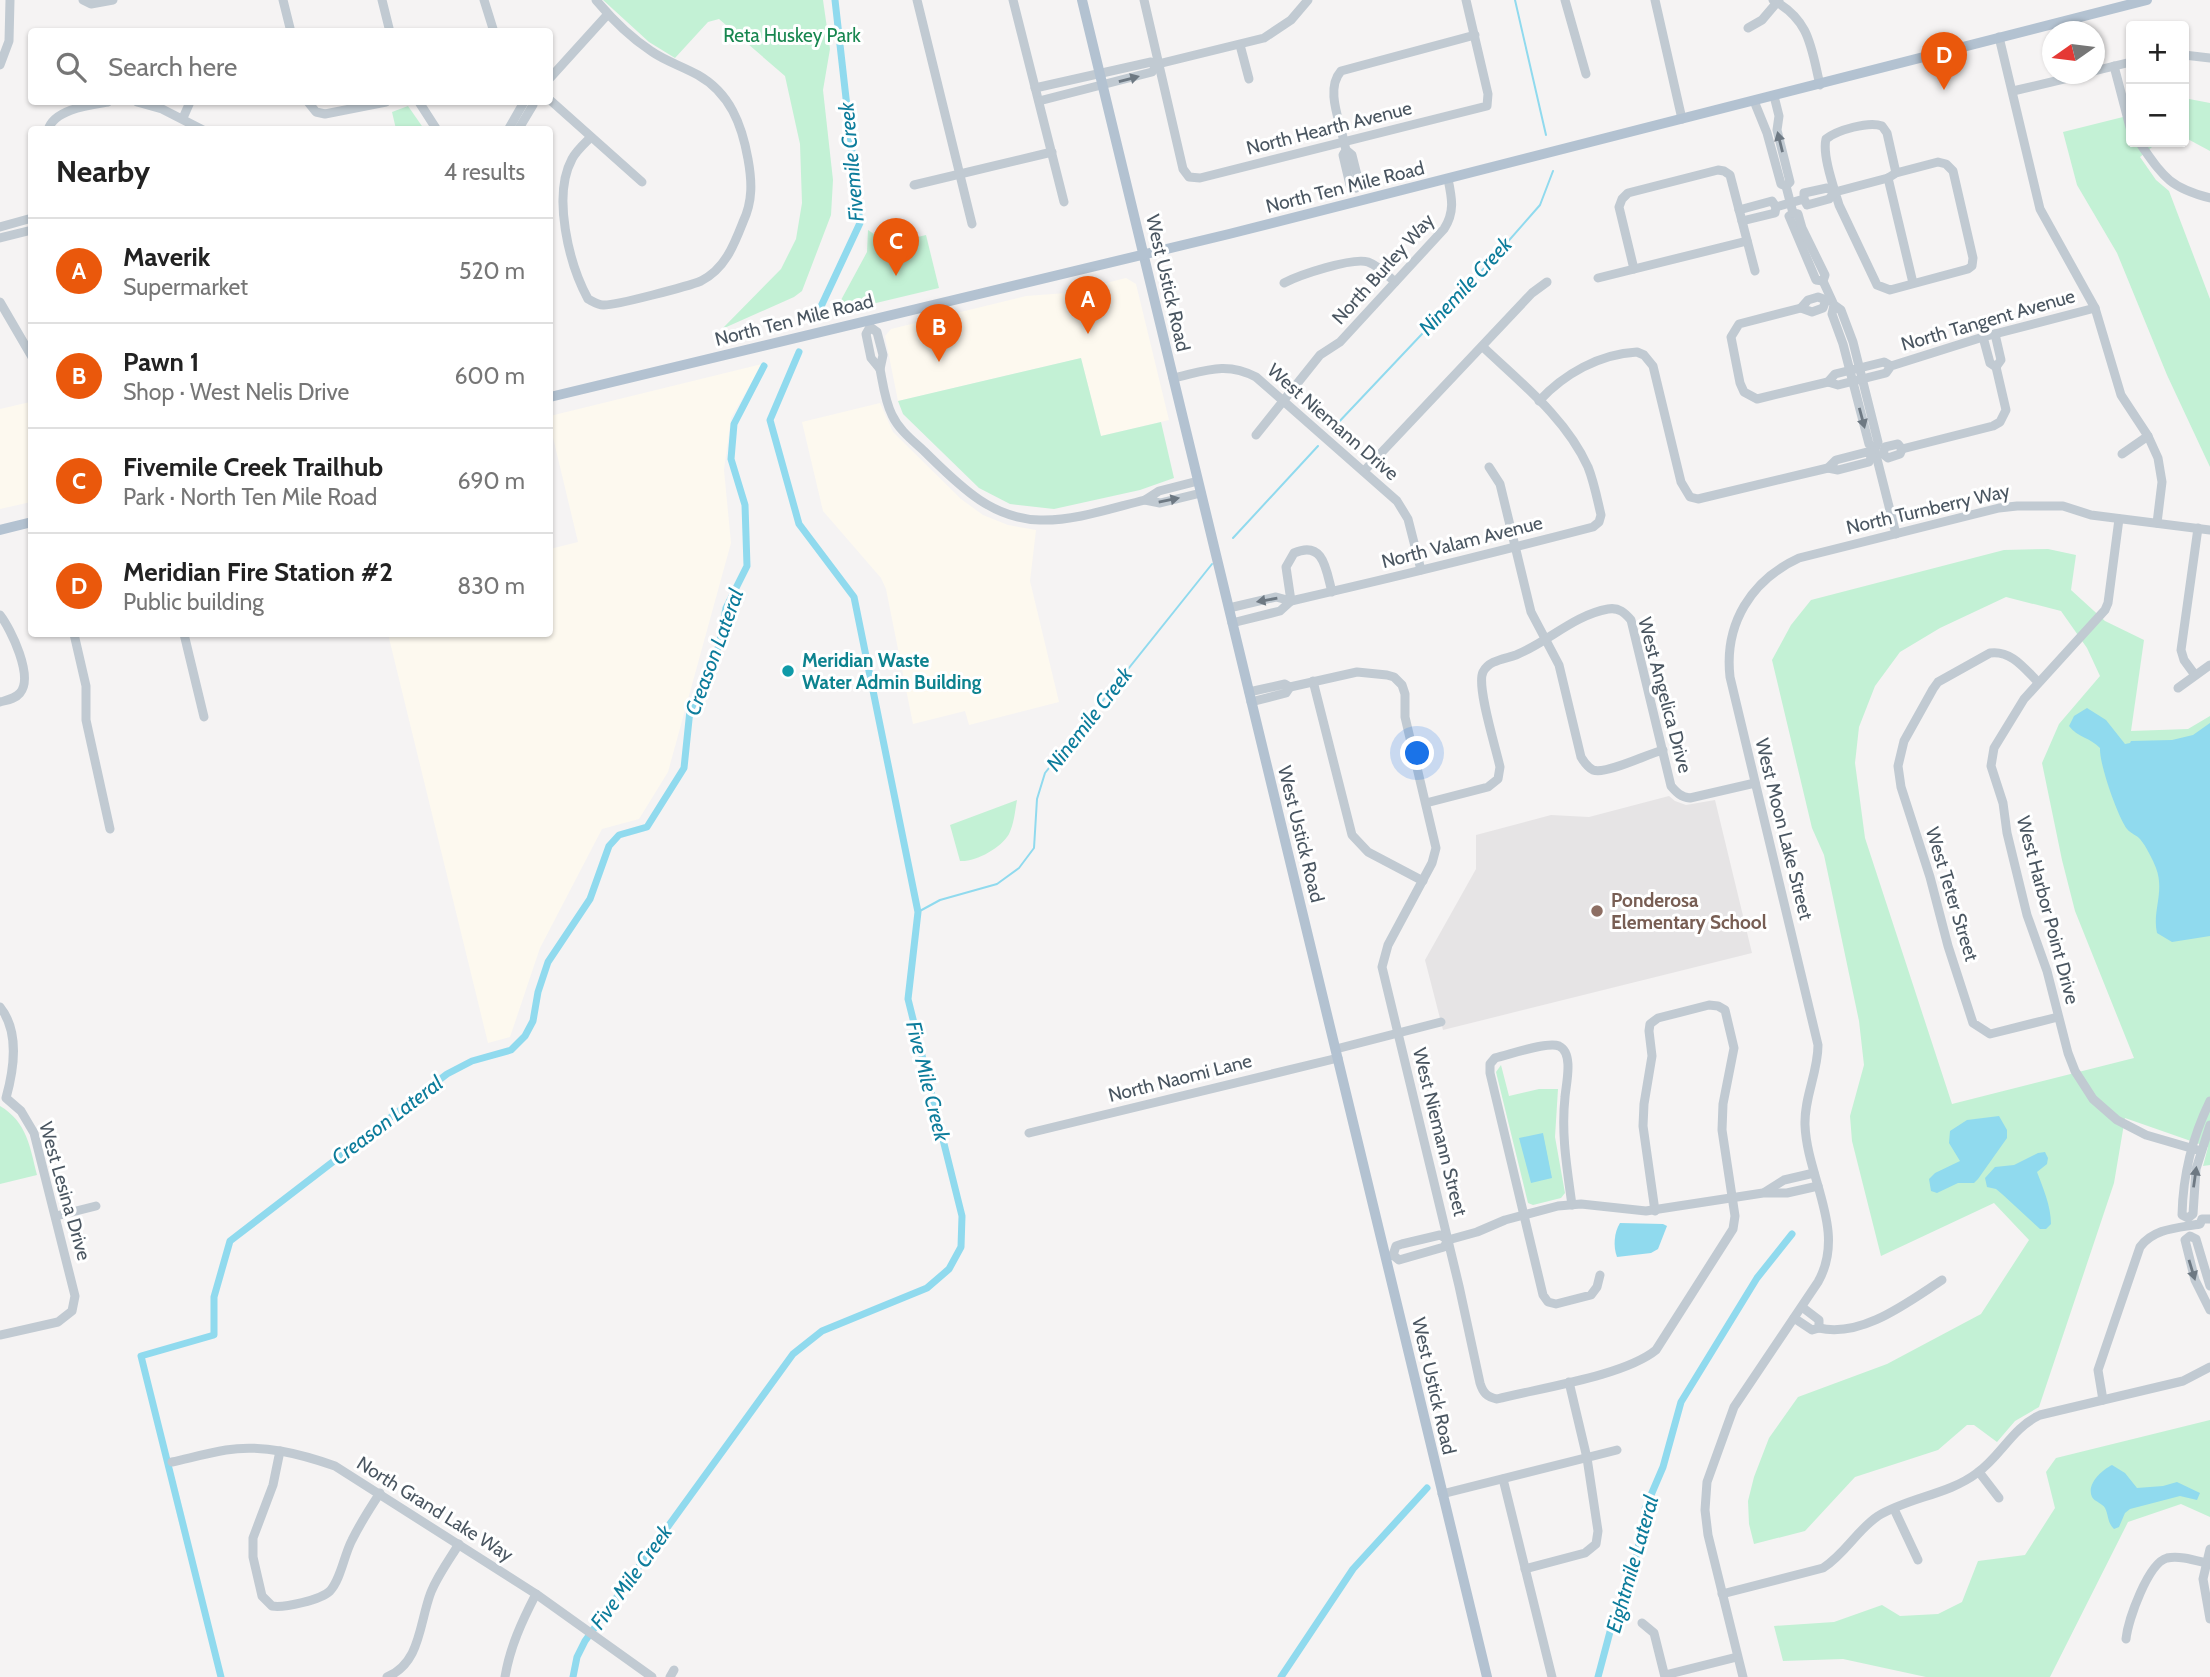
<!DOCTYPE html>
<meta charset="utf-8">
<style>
:root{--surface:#fff;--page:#f2f2f2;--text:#222;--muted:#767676;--line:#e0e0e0;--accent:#ea580c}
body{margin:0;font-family:Cabin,sans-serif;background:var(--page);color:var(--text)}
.controls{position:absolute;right:21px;top:21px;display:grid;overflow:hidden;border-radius:7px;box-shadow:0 2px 5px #0004}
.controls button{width:63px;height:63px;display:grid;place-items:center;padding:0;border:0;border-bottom:2px solid var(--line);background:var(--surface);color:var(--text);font:35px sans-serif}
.compass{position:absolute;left:2042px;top:21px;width:63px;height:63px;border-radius:50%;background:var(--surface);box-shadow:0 2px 5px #0004;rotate:256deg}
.you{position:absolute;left:1418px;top:754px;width:24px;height:24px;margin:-18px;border:5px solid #fff;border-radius:50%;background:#1a73e8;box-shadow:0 0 0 10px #1a73e833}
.badge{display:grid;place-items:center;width:46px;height:46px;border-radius:50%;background:var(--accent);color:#fff;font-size:23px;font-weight:700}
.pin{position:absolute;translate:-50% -58px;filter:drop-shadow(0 2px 4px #0008)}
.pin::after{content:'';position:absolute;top:37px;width:24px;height:21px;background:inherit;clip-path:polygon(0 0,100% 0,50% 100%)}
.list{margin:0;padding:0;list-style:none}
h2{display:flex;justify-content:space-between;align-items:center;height:91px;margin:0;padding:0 28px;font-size:30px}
h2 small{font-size:23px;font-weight:400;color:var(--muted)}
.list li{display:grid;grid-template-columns:46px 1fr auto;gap:21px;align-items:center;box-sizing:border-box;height:105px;padding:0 28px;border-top:2px solid var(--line)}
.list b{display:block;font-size:26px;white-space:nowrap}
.list p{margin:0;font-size:23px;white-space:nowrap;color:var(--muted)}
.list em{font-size:23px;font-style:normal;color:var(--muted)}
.icon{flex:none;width:38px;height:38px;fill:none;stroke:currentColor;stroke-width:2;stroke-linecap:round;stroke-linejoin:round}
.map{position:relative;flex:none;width:2210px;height:1677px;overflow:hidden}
.search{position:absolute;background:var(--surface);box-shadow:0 2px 5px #0004;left:28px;top:28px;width:525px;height:77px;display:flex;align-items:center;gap:18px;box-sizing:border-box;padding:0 24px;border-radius:7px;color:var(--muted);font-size:26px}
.panel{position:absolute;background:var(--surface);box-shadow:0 2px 5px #0004;left:28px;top:126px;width:525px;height:511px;border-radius:7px}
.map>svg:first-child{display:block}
.commercial{fill:#fdf9ef}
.education{fill:#e6e4e5}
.green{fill:#c3f1d5;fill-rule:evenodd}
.water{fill:#90daee}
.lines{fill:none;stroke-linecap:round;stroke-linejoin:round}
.stream{stroke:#90daee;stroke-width:2}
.canal{stroke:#90daee;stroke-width:7}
.minor{stroke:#c1cad2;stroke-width:9}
.major{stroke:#b3c2d1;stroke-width:10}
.oneway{fill:#6e7983}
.culture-dot{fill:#0f9aa8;stroke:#fff;stroke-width:2.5}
.education-dot{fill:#8d6e63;stroke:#fff;stroke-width:2.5}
.labels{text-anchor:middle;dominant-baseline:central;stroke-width:6;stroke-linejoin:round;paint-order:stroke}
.park-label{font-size:19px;fill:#17864f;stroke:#fff}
.street-label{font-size:19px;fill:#4a5661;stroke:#fff}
.culture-label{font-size:19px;font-weight:bold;fill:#0d838f;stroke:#fff;text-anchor:start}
.education-label{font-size:19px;font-weight:bold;fill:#785e54;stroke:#fff;text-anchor:start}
.water-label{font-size:21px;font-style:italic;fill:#0c7c9b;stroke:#fff}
</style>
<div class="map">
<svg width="2210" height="1677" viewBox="0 0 2210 1677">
<rect width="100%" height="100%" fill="#f5f3f3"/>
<g class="commercial">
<path d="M1126,278L1136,284L1169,420L1101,436L1081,358L898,401L885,336L891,329L1026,296L1066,293Z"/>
<path d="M762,364L731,418L724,470L731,543L668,772L639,819L602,829L540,948L510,1037L488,1043L388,634H550V549L578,542L550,425V416Z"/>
<path d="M30,402L31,502L0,509V409Z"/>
<path d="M880,403L893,432L961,499L983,515L1008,525L1036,530L1030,581L1059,702L969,725L965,711L913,724L886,589L881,578L823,511L802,422Z"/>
</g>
<path class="education" d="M1669,796L1675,801L1686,805L1715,800L1752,953L1443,1030L1425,960L1476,869V835L1551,815L1589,817Z"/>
<g class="green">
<path d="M603,0H823L830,49L823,90L833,180L831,215L802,291L794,297L722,329L781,269L796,239L802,203L800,144L785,76L719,19L708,22L675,58L649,42Z"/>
<path d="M2184,98L2210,103V151L2184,137Z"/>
<path d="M408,106L424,129H396L392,112Z"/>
<path d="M2131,115V142H2158L2140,157L2156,180L2169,191L2210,299V467L2167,375L2117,253L2077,185L2063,132Z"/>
<path d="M868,230L889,244L926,235L939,288L834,313L867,252Z"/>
<path d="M1081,358L1101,436L1161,422L1174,478L1140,490L1054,509L1010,504L979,488L903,414L898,401Z"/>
<path d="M2048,549L2076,555L2071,590L2105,621L2144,640L2131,731L2188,729L2210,716V1165L2203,1166L2208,1147L2125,1118L2114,1183L2039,1407L2015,1421L1997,1442L1974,1425H1967L1938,1450L1855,1477L1805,1531L1754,1544L1749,1524L1748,1501L1754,1477L1769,1438L1798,1397L1887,1364L1981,1314L2029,1240L1994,1203L1881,1256L1852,1141L1850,1116L1864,1065L1859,1021L1824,855L1812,828L1772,660L1791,625L1811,600L2004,550ZM2006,597L2061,611L2087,648L2100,676L2059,724L2042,763L2062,860L2075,911L2134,1058L1952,1104L1865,838L1855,763L1859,727L1875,686L1900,652L1940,628Z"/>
<path d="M1017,800C1015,811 1014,824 1009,834C1001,848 976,862 960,861L950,825Z"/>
<path d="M1501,1065L1509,1096L1539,1089H1558L1555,1137L1565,1193L1561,1198L1533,1205L1528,1203L1496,1072Z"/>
<path d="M0,1106C27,1122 30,1147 37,1175L0,1184Z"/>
<path d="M2210,1420V1517L2181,1504L2128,1522L2050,1677H1926L1843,1659L1783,1661L1774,1626L1834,1622L1882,1605L1900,1616L1938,1614L1962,1602L1978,1561L2025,1555L2055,1508L2046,1472L2056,1458Z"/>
</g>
<g class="water">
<path d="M2087,708L2106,720L2125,744L2130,743L2131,741L2172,740L2193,735L2210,723V936L2172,942L2157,933C2152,911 2165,892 2156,868C2153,860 2146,846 2140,839C2137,835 2131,834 2127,829C2118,817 2099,764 2100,748C2091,738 2077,737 2069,726L2074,716Z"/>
<path d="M1999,1116L2007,1130V1138L1978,1179L1974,1183H1958L1937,1193L1931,1191L1929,1179L1935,1173L1960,1161L1949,1143L1950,1131L1967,1120Z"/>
<path d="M1543,1133L1552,1178L1531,1183L1519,1138Z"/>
<path d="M2045,1152L2048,1158L2047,1164L2037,1172C2043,1188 2051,1206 2051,1224L2046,1229H2040L2002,1194L1996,1189L1987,1187L1985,1178L1995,1167L2014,1165L2038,1153Z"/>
<path d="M1620,1223L1663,1224L1667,1226L1658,1249L1651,1253L1617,1257C1613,1247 1614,1232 1620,1223Z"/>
<path d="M2112,1465L2125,1473L2137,1488L2163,1486L2177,1482L2200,1493L2197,1500L2180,1496L2130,1509L2125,1513L2119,1527L2114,1529C2107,1522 2109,1516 2105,1508C2102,1503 2095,1502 2092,1497C2086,1484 2102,1470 2112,1465Z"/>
</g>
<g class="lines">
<g class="stream">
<path d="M1515,0L1546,135"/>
<path d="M1336,425L1490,262L1540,205L1553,171"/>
<path d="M1233,538L1318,446"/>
<path d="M918,912L940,900L997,884L1019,868L1034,848L1037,799L1045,773L1212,564"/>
</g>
<g class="canal">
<path d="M817,315L860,223L835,0"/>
<path d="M221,1677L141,1356L214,1335V1297L230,1241L447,1074L472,1061L511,1050L525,1036L533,1021L538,992L548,962L590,899L609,846L619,835L647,827L684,768L690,710L709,680L720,641L726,608L747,566L745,505L731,459L734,424L764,366"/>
<path d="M573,1677L577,1657L585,1641L793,1354L822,1331L927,1288L949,1269L961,1247L962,1216L908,999L918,912L854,597L799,524L770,420L799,352"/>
<path d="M1281,1677L1353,1569L1427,1488"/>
<path d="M1598,1677L1611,1628L1634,1570L1645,1509L1663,1467L1681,1402L1757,1278L1792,1234"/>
</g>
<g class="minor">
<path d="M83,0L91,4L113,0"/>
<path d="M283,0L291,32"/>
<path d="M382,0L390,32"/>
<path d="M484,0L494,32"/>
<path d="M917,0L972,224"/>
<path d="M1013,0L1064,202"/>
<path d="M1144,0L1183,169L1189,177L1200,178L1487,106L1488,94L1466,0"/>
<path d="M1565,0L1586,74"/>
<path d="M1655,0L1682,119"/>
<path d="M1773,0C1810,20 1811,47 1820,85"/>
<path d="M1748,28L1762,20L1779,0"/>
<path d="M1999,37L2040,209L2095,308L2121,395L2148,436L2158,458L2162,482L2157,523"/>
<path d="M1240,45L1249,79"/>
<path d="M2184,55L2210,58"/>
<path d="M1158,64L1264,38L1291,20L1308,0"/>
<path d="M0,65L9,41L10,0"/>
<path d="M2114,66L2131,131"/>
<path d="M2094,71L2131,62"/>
<path d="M550,78L608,14"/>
<path d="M1035,88L1151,62L1158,64L1152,72L1039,101"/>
<path d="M2013,91L2085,74"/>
<path d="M1774,96L1779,116L1777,130L1790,182L1786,186"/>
<path d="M550,100L642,182"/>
<path d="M1754,101L1767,133L1781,184L1786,186L1793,213L1789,216L1816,280L1823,281"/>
<path d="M137,102L162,109L203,130"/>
<path d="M308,102L316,112L325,114L386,102"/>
<path d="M419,102L437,130"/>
<path d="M183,118L190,102"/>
<path d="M48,130C54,109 90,105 108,102"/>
<path d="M508,130L524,102"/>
<path d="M518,130L533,105V102"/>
<path d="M590,138C584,144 576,151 572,159C552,196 569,264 588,299C592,301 598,305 603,305C614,306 689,286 701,281C725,269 734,245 743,222C753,201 752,181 748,159C742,125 730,93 698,75C682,66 665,61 651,51C630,37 611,18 596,0"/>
<path d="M2139,142C2163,176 2168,187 2210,198"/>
<path d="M1346,150L1352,155L1359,183L1356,188L1350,185L1343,155L1346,150L1344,142C1340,121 1325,89 1341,71L1475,35"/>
<path d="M1888,178L1913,283"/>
<path d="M914,185L1052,152"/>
<path d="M1835,192L1888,178L1896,173L1938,162L1946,164L1953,171L1973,258L1972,266L1968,269L1890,290L1877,285L1839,205C1834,188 1822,155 1826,139C1837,130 1869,121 1882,126L1887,133L1896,173"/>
<path d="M1739,210L1772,201L1776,207"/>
<path d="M1793,213L1798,214L1802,228L1825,275L1823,281L1834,305L1841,310L1853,342L1878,442L1875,449L1869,444L1843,344L1832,314L1834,305"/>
<path d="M1742,221L1775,213L1776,207L1804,199V193L1827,188L1835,192L1829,199L1807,205L1804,199"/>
<path d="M0,227L32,218"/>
<path d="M0,238L32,230"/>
<path d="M1634,269L1619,207L1622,199L1628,193L1718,170L1724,171L1730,175L1755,271"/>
<path d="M1598,278L1747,241"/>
<path d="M1284,283C1299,275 1353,257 1368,262C1379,266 1387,275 1395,282"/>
<path d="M1826,300L1818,297L1808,300L1801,308L1812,312L1823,308L1826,300L1830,298"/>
<path d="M0,302L32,357"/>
<path d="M1801,308L1739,324L1731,337L1740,383L1744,392L1757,399L1828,382"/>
<path d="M870,327L877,332L883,355L880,369L871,358L866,334Z"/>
<path d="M1983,337L1990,363L1996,367L2001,360L1995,334"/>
<path d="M1891,366L1886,373L1838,385L1828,382L1835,374L1884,362L1891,366L1983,337L2095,308"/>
<path d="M880,369C883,384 885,401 892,415C899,430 912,440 924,451C957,483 990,519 1040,520C1075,521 1112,508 1145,500"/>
<path d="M1173,378C1205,371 1226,361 1256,377L1397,501L1408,519L1421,570"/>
<path d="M1539,401C1564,374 1599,354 1637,352L1644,355L1653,366L1681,482L1690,497L1698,499L1828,468"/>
<path d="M1256,435L1320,355L1340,342L1444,229C1455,212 1452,198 1448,179"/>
<path d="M1898,444L1902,449L1900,454L1888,458L1883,454L1885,447Z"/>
<path d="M1902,449L1993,426L2000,422L2006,410L1996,367"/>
<path d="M1875,451L1896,534"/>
<path d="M1867,452L1872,456L1869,462L1838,470L1828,468L1836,460Z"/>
<path d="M2122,454L2148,436"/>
<path d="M1489,467L1500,484L1531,612L1559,665L1581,757C1584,762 1587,767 1593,770C1606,775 1647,754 1663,750"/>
<path d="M1364,471L1532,293L1547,282"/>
<path d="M1198,481L1159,491L1145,500L1160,503L1201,493"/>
<path d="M2119,519L2108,603L2105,610L2024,699L1994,748L1991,766L2003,803L2007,833L2027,915L2047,971L2068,1053L2075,1071L2093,1099L2117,1120L2146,1135L2201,1151"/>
<path d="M1332,592C1326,570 1324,540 1294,553L1286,567L1291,601C1392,578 1493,553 1593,527L1599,522L1601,515C1597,498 1594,482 1588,467C1566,418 1521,383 1483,347"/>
<path d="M1229,608L1276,597L1291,601L1280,611L1232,623"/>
<path d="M0,615C11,629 34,677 20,693C15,699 7,700 0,702"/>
<path d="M74,634L86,686V720L110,829"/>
<path d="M184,634L204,717"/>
<path d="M2195,675L2184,660L2181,650L2198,528"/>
<path d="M1313,681L1352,835L1368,852L1423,881"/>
<path d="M2038,682C2024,668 2011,650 1990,653L1938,682L1933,689L1904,741L1898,766L1901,787L1930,877L1948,946L1973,1023L1990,1034L2058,1017"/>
<path d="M1290,687L1357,672L1387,675L1394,677L1402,685L1405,694V717L1436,848L1432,863L1388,945L1382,967L1459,1286L1480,1383C1483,1393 1487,1397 1497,1399C1540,1388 1624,1376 1656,1350L1733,1229L1735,1216L1722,1130L1723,1104L1734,1048L1725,1010L1718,1006L1709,1005L1658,1018L1650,1024L1649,1031L1652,1056L1644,1104L1643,1126L1655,1211"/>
<path d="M2178,688L2210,665"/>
<path d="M1249,692L1285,684L1290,687L1286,693L1251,702"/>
<path d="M1426,803L1488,787L1498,779L1500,767C1496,748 1476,686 1483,672C1489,660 1505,659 1516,655C1548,642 1574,615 1608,609C1619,607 1625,613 1631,620L1671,786C1677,793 1681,797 1690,798L1755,783"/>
<path d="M0,1007C20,1032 14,1069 6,1098L21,1111L34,1133L75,1296L72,1311L58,1322L0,1335"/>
<path d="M1336,1049L1441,1022"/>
<path d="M2210,1101C2192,1138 2183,1173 2182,1215L2188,1218L2193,1214L2196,1169L2210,1125"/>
<path d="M1029,1133L1338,1058"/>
<path d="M1765,1192L1784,1180L1814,1173"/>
<path d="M1572,1205C1567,1168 1561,1134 1565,1097C1566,1084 1574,1053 1559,1046C1547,1041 1509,1055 1495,1058L1490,1064V1073L1543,1295L1548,1302L1556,1304L1591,1295L1597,1287L1600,1275"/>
<path d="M56,1216L96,1206"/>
<path d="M1448,1240L1477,1232L1505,1220L1558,1206L1581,1204L1646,1211L1763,1193H1787L1818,1186"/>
<path d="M1386,1257L1393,1255L1399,1260L1444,1247L1448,1240L1440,1235L1402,1244L1396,1246L1393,1255"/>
<path d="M2210,1286L2196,1239L2190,1236L2185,1240L2195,1280L2210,1310"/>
<path d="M1794,1318L1812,1330L1819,1328V1320L1802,1307"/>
<path d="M1819,1328C1862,1338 1908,1302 1942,1280"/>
<path d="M2103,1400L2098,1370L2140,1247C2154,1228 2178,1228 2200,1224L2202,1219H2210"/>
<path d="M280,1451L273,1485L253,1538V1557L262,1596L272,1606C284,1608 321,1600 330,1591C341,1579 344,1555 352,1540C360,1524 370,1508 380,1493"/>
<path d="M172,1462C190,1458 208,1453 226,1450C263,1444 301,1454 335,1466L536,1594L652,1677"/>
<path d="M1979,1472L1999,1498"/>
<path d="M1503,1479L1552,1677"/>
<path d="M1442,1494L1617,1450"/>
<path d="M1894,1509L1918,1560"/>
<path d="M2210,1549L2203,1579L2210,1619"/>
<path d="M1525,1569L1585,1553L1596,1544L1598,1531L1587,1458L1569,1382"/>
<path d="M1722,1594L1823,1568C1845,1554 1857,1530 1878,1516C1909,1497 1948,1495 1977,1473C2001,1456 2012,1428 2040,1415L2183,1381L2210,1367"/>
<path d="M1642,1623L1654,1633L1665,1677"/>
<path d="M2126,1639C2128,1620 2148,1563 2167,1558C2180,1555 2197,1561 2210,1564"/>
<path d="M1665,1675L1737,1657"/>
<path d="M387,1677C421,1663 419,1623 431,1592C438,1575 449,1560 459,1544"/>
<path d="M505,1677C510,1647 522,1621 536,1594"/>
<path d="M670,1677L674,1670"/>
<path d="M1743,1677L1708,1535L1705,1510L1707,1482L1734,1407L1818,1282C1847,1231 1807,1178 1805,1125C1804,1097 1818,1073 1818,1045L1730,677C1724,624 1751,580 1799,558L1999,508L2017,506H2063L2091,515L2210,530"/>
</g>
<g class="major">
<path d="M1082,0L1487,1677"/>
<path d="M550,397L1229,234L2147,0"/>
<path d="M0,530L32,522"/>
</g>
</g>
<defs><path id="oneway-solid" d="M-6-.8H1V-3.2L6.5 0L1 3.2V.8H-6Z" transform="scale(1.75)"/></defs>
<g class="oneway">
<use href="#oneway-solid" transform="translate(1129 79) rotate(-15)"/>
<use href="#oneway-solid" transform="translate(1780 142) rotate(-104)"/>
<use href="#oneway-solid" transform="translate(1862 418) rotate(75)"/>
<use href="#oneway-solid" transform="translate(1169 500) rotate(-11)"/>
<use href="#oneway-solid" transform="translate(1267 600) rotate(170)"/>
<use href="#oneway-solid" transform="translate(2195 1177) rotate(-82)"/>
<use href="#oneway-solid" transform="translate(2192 1270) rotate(73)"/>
</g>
<circle class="culture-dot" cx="788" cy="671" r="7"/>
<circle class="education-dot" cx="1597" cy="911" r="7"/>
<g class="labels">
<g class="park-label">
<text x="792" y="35">Reta Huskey Park</text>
</g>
<g class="street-label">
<text transform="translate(1329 128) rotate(-14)">North Hearth Avenue</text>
<text transform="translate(1345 187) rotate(-14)">North Ten Mile Road</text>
<text transform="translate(1383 269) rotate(-48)">North Burley Way</text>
<text transform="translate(1168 283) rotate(77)">West Ustick Road</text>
<text transform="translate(794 320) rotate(-14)">North Ten Mile Road</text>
<text transform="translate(1988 320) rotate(-16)">North Tangent Avenue</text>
<text transform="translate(1333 422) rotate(41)">West Niemann Drive</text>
<text transform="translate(1928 509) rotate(-13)">North Turnberry Way</text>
<text transform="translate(1462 542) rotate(-14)">North Valam Avenue</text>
<text transform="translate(1665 695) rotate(75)">West Angelica Drive</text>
<text transform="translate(1784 829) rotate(76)">West Moon Lake Street</text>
<text transform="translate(1301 834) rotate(76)">West Ustick Road</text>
<text transform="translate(1952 894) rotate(73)">West Teter Street</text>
<text transform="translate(2048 910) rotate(75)">West Harbor Point Drive</text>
<text transform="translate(1180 1078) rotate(-14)">North Naomi Lane</text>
<text transform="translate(1440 1132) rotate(76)">West Niemann Street</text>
<text transform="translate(65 1191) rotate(74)">West Lesina Drive</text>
<text transform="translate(1434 1386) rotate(77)">West Ustick Road</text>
<text transform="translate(435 1509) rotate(32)">North Grand Lake Way</text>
</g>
<g class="culture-label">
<text x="802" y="660">Meridian Waste<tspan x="802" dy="22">Water Admin Building</tspan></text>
</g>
<g class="education-label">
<text x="1611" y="900">Ponderosa<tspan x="1611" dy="22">Elementary School</tspan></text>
</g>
<g class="water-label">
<text transform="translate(851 162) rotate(-95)">Fivemile Creek</text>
<text transform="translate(1465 286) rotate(-47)">Ninemile Creek</text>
<text transform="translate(714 652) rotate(-70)">Creason Lateral</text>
<text transform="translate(1089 719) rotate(-52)">Ninemile Creek</text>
<text transform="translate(928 1081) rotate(76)">Five Mile Creek</text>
<text transform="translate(387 1120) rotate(-37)">Creason Lateral</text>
<text transform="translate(1632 1564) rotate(-74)">Eightmile Lateral</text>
<text transform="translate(631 1577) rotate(-54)">Five Mile Creek</text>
</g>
</g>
</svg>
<div class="controls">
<button>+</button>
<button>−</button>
</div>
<svg class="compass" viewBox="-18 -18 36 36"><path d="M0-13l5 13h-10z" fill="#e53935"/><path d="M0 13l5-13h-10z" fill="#767676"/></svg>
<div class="you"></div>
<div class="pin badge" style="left:1088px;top:334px">A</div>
<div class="pin badge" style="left:939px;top:362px">B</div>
<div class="pin badge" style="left:896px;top:276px">C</div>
<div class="pin badge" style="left:1944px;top:90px">D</div>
<div class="search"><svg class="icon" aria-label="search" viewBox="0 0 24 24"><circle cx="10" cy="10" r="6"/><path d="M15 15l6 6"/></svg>Search here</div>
<section class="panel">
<h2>Nearby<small>4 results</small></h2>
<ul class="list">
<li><span class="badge">A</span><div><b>Maverik</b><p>Supermarket</p></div><em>520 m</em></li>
<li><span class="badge">B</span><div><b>Pawn 1</b><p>Shop · West Nelis Drive</p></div><em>600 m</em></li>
<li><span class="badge">C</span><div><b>Fivemile Creek Trailhub</b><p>Park · North Ten Mile Road</p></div><em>690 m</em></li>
<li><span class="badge">D</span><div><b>Meridian Fire Station #2</b><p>Public building</p></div><em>830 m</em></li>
</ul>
</section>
</div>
